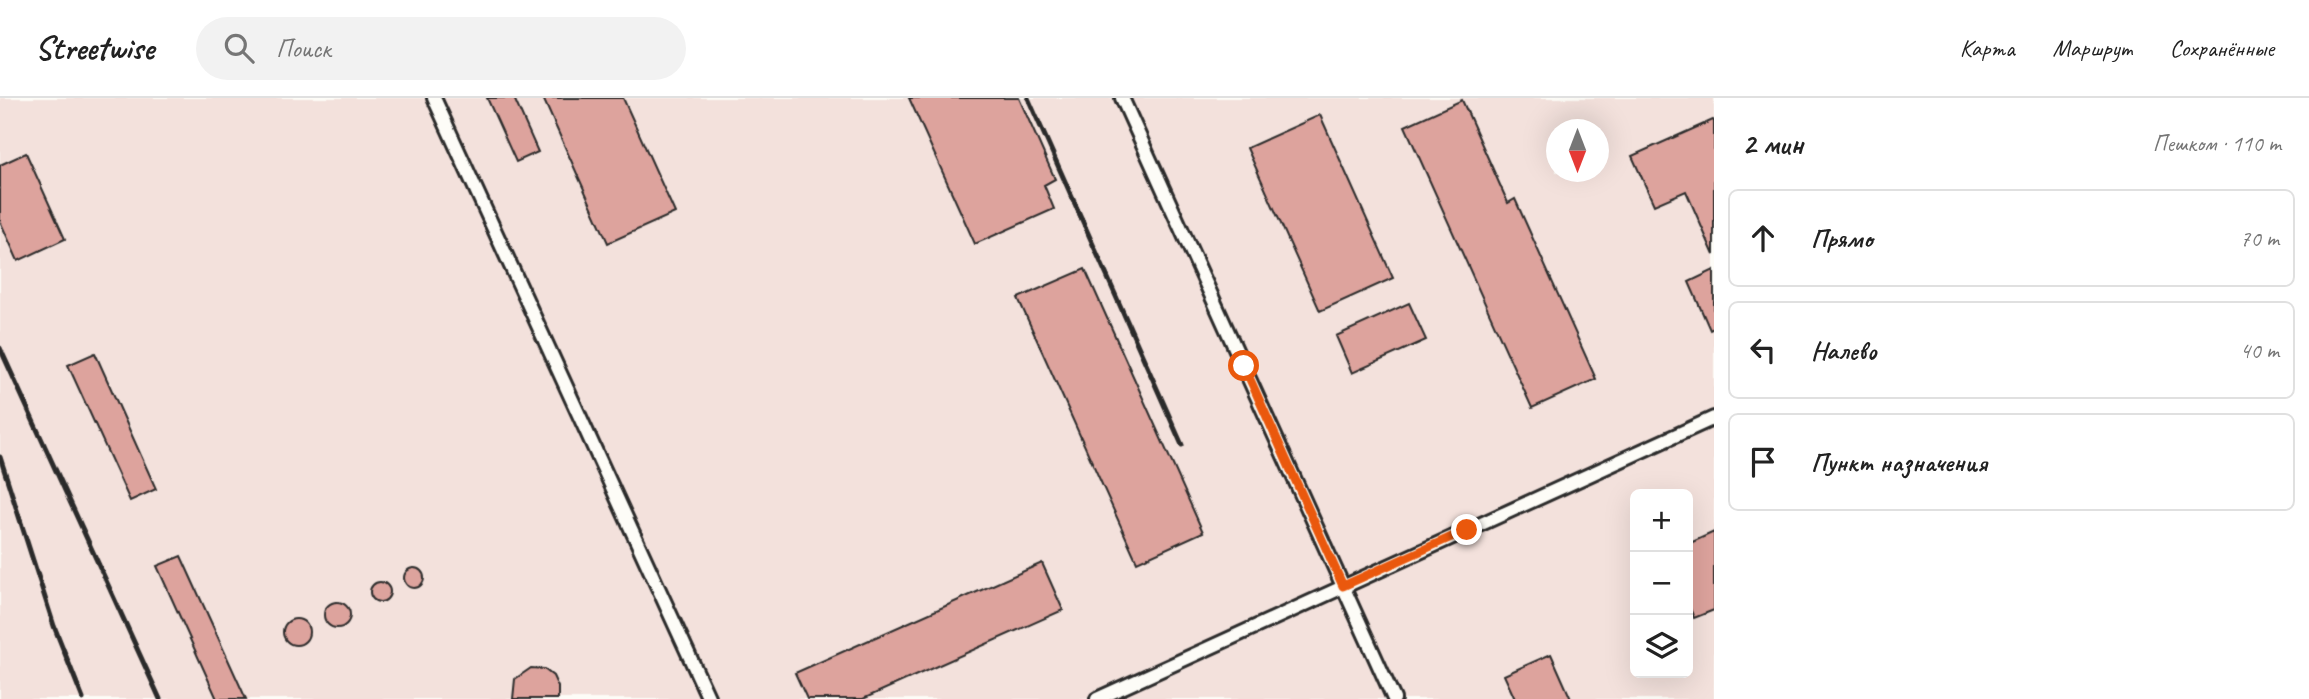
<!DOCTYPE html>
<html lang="ru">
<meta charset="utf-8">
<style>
:root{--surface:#fff;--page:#f2f2f2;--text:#222;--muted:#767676;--line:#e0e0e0}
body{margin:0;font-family:Caveat,sans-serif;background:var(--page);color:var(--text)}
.controls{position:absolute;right:21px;bottom:21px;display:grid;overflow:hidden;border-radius:10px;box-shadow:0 7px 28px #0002}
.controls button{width:63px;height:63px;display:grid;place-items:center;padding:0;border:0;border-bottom:2px solid var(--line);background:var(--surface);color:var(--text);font:35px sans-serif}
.compass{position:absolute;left:1546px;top:21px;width:63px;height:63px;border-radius:50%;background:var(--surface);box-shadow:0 7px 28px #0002;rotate:180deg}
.stop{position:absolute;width:21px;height:21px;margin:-16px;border:5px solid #ea580c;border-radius:50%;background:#fff}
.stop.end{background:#ea580c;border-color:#fff;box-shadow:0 2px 7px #0008}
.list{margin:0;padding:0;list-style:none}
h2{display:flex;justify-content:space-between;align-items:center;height:91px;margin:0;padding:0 28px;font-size:30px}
h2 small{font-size:23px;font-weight:400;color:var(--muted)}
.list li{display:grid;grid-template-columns:46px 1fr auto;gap:21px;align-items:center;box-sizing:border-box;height:98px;margin:0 14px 14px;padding:0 14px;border:2px solid var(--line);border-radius:10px}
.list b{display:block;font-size:26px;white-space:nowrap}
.list em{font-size:23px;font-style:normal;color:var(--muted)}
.icon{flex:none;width:38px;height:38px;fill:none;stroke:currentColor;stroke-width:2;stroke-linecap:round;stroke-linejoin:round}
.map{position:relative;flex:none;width:1714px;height:601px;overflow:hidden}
header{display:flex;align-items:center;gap:42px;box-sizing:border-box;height:98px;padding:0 35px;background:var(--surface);border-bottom:2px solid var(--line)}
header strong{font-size:33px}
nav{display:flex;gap:38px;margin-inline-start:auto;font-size:24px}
.search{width:490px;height:63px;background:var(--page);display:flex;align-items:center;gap:18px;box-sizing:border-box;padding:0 24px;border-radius:38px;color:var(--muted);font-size:26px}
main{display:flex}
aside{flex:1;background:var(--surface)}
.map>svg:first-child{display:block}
.built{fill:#f3e1dc;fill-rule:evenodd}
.building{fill:#dda39d;stroke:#2b2b2b;stroke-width:2}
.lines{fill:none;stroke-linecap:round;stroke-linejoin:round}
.service-casing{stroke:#2b2b2b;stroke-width:18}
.service{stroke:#fdfcf7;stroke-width:12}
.rail{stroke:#2b2b2b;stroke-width:5}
.route{stroke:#ea580c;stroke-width:9}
</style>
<header>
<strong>Streetwise</strong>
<div class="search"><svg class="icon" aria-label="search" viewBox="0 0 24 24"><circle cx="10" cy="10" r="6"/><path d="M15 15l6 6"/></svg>Поиск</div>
<nav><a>Карта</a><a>Маршрут</a><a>Сохранённые</a></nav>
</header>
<main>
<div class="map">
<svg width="1714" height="601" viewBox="0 0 1714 601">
<rect width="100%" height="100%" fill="#fdfcf7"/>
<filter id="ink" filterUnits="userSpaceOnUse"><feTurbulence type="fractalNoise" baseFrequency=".0143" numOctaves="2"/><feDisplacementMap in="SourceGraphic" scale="14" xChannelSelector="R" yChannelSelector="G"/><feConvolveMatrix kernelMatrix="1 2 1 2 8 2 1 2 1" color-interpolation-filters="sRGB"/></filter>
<g filter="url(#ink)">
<path class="built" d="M0,0H1714V601H0ZM1556,32H1598V74H1556ZM1635,396H1688V575H1635Z"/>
<g class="building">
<path d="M487,0H514L538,54L516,64Z"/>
<path d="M543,0H623L675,115L608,145Z"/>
<path d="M909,0H1019L1055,81L1044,87L1054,111L975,146Z"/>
<path d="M1462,2L1508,105L1515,101L1596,281L1532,310L1405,28Z"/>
<path d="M1320,17L1393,180L1320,213L1247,50Z"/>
<path d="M1713,22L1714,23V157L1686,93L1654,107L1632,58Z"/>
<path d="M26,55L65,141L18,163L0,123V67Z"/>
<path d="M1085,171L1203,434L1137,464L1018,200Z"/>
<path d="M1714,172V230L1710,232L1689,184Z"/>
<path d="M1409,205L1426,242L1352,275L1336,238Z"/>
<path d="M95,255L156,391L130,403L68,267Z"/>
<path d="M1714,434V512L1694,520L1688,506V446Z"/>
<path d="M181,458L246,601H217L157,468Z"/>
<path d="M1042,465L1063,512L863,601H807L795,575Z"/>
<circle cx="414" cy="480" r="10"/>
<circle cx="380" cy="494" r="10"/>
<circle cx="337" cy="517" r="13"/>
<circle cx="296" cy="534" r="13"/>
<path d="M1551,556L1571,601H1515L1504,577Z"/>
<path d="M531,570L544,571L553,578L558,589V601H513L515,581Z"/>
</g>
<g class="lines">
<g class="service-casing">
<g id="service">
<path d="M434,0L709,601"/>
<path d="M1122,0L1394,601"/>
<path d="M1097,601L1714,320"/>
</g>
</g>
<use href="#service" class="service"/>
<g class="rail">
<path d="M1028,0L1182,347"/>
<path d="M0,250L160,601"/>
<path d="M0,359L54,528L83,601"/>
</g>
</g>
</g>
<g class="lines" filter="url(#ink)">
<path class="route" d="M1244,268L1343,488L1467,432"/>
</g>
</svg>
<div class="controls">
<button>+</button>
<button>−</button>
<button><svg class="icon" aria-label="layers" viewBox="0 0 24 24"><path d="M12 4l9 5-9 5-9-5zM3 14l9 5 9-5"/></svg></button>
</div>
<svg class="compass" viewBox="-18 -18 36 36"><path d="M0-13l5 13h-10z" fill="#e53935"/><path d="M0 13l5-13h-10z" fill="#767676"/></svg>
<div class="stop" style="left:1244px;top:268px"></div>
<div class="stop end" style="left:1467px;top:432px"></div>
</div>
<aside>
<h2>2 мин<small>Пешком · 110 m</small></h2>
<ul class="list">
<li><svg class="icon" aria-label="ahead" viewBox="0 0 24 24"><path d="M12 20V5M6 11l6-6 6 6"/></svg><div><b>Прямо</b></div><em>70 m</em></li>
<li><svg class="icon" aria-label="left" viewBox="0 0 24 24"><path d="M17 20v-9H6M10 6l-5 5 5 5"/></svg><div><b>Налево</b></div><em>40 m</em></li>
<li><svg class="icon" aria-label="arrive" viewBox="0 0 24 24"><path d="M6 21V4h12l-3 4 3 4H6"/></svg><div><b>Пункт назначения</b></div></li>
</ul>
</aside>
</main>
